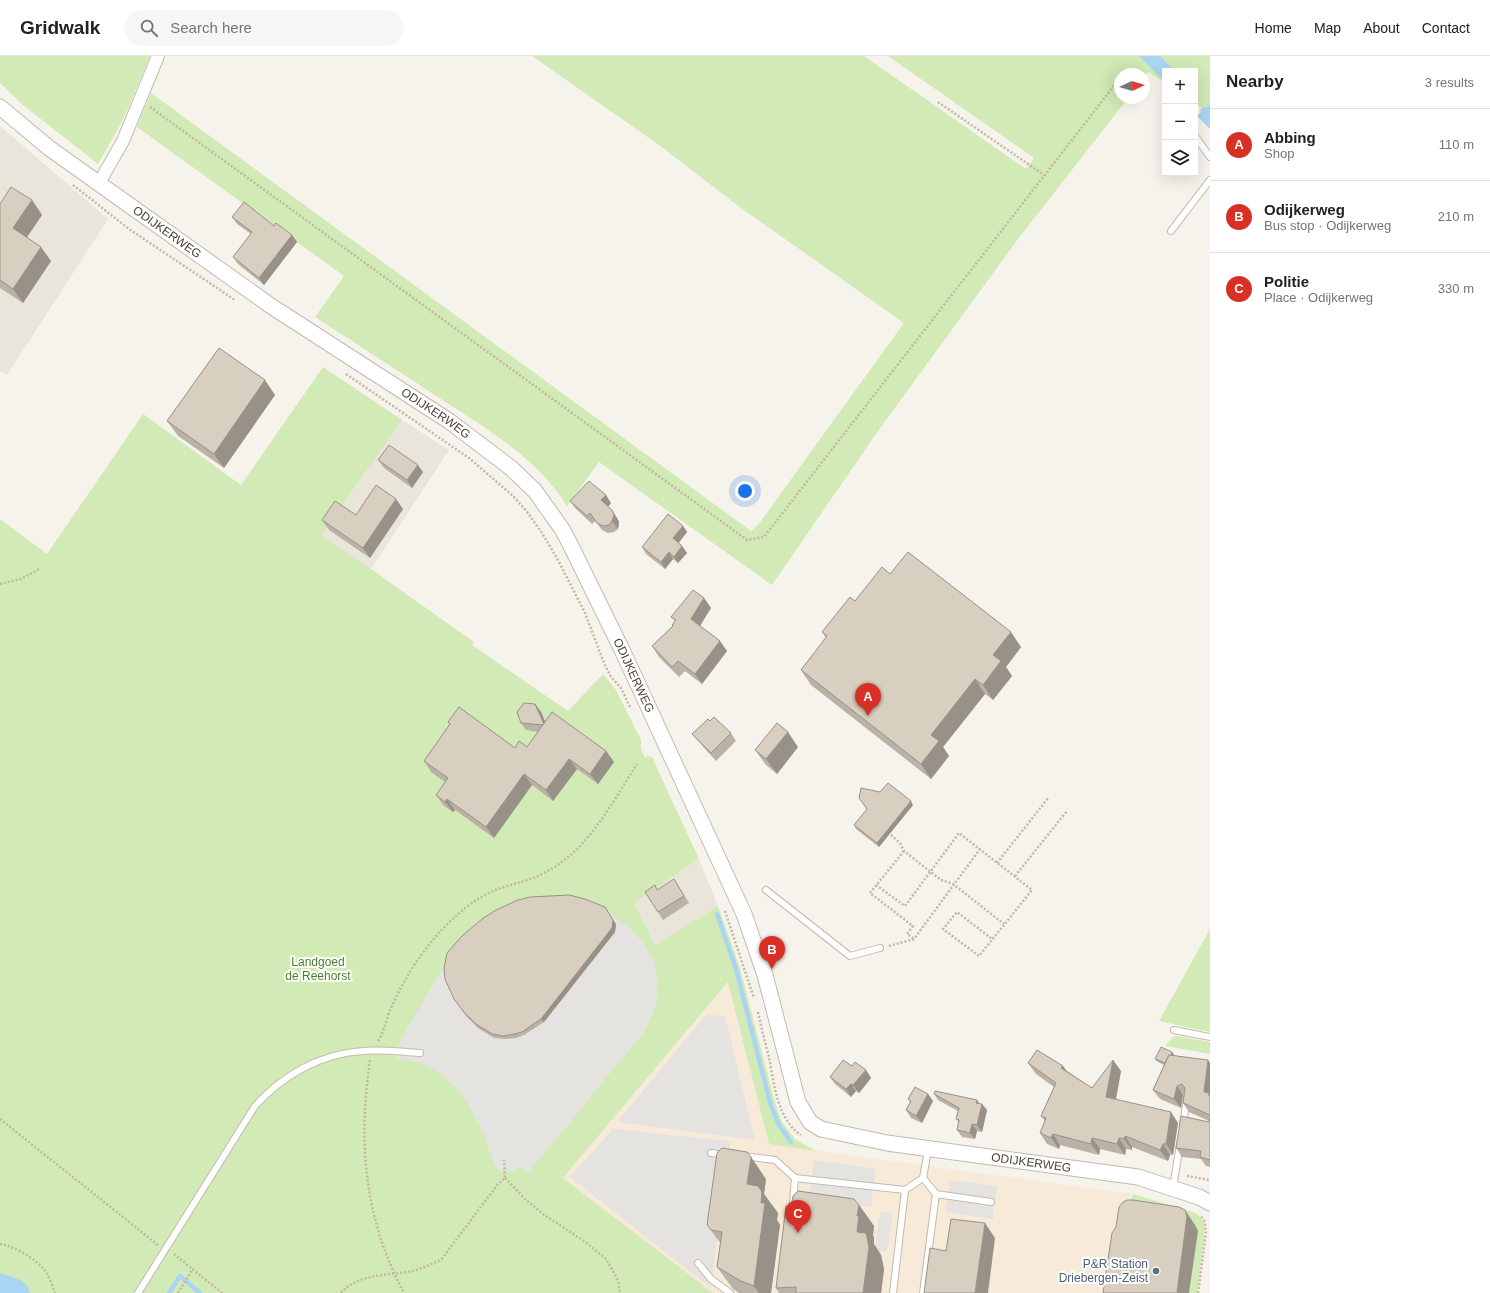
<!DOCTYPE html>
<meta charset="utf-8">
<style>
:root{--surface:#fff;--page:#f6f6f6;--text:#202124;--muted:#757577;--line:#e0e0e0;--accent:#d93025}
body{margin:0;font-family:Arial,sans-serif;background:var(--page);color:var(--text)}
.controls{position:absolute;right:12px;top:12px;display:grid;overflow:hidden;border-radius:0px;box-shadow:0 4px 16px #0002}
.controls button{width:36px;height:36px;display:grid;place-items:center;padding:0;border:0;border-bottom:1px solid var(--line);background:var(--surface);color:var(--text);font:20px sans-serif}
.compass{position:absolute;left:1114px;top:12px;width:36px;height:36px;border-radius:50%;background:var(--surface);box-shadow:0 4px 16px #0002;rotate:86deg}
.you{position:absolute;left:745px;top:435px;width:14px;height:14px;margin:-10px;border:3px solid #fff;border-radius:50%;background:#1a73e8;box-shadow:0 0 0 6px #1a73e833}
.badge{display:grid;place-items:center;width:26px;height:26px;border-radius:50%;background:var(--accent);color:#fff;font-size:13px;font-weight:700}
.pin{position:absolute;translate:-50% -33px;filter:drop-shadow(0 1px 2px #0008)}
.pin::after{content:'';position:absolute;top:21px;width:14px;height:12px;background:inherit;clip-path:polygon(0 0,100% 0,50% 100%)}
.list{margin:0;padding:0;list-style:none}
h2{display:flex;justify-content:space-between;align-items:center;height:52px;margin:0;padding:0 16px;font-size:17px}
h2 small{font-size:13px;font-weight:400;color:var(--muted)}
.list li{display:grid;grid-template-columns:26px 1fr auto;gap:12px;align-items:center;box-sizing:border-box;height:72px;padding:0 16px;border-top:1px solid var(--line)}
.list b{display:block;font-size:15px;white-space:nowrap}
.list p{margin:0;font-size:13px;white-space:nowrap;color:var(--muted)}
.list em{font-size:13px;font-style:normal;color:var(--muted)}
.icon{flex:none;width:22px;height:22px;fill:none;stroke:currentColor;stroke-width:2;stroke-linecap:round;stroke-linejoin:round}
.map{position:relative;flex:none;width:1210px;height:1237px;overflow:hidden}
header{display:flex;align-items:center;gap:24px;box-sizing:border-box;height:56px;padding:0 20px;background:var(--surface);border-bottom:1px solid var(--line)}
header strong{font-size:19px}
nav{display:flex;gap:22px;margin-inline-start:auto;font-size:14px}
.search{width:280px;height:36px;background:var(--page);display:flex;align-items:center;gap:10px;box-sizing:border-box;padding:0 14px;border-radius:22px;color:var(--muted);font-size:15px}
main{display:flex}
aside{flex:1;background:var(--surface)}
.map>svg:first-child{display:block}
.residential{fill:#eae5da}
.commercial{fill:#f7ead8}
.green{fill:#d2eab5}
.parking{fill:#e5e3e0}
.water{fill:#a9d4f2}
.lines{fill:none;stroke-linecap:round;stroke-linejoin:round}
.stream{stroke:#a9d4f2;stroke-width:4.5}
.service-casing{stroke:#c2bbae;stroke-width:8}
.minor-casing{stroke:#c2bbae;stroke-width:14}
.tertiary-casing{stroke:#c2bbae;stroke-width:17}
.path{stroke:#c4b79f;stroke-width:2.5;stroke-dasharray:2 2;stroke-linecap:butt}
.service{stroke:#fff;stroke-width:6}
.minor{stroke:#fff;stroke-width:12}
.tertiary{stroke:#fff;stroke-width:15}
.wall{fill:#bab2a6}
.shaded-wall{fill:#979187}
.building{fill:#d8cfc1;stroke:#979187}
.service-dot{fill:#5c6f8a;stroke:#fff;stroke-width:1.5}
.labels{text-anchor:middle;dominant-baseline:central;stroke-width:4;stroke-linejoin:round;paint-order:stroke}
.street-label{font-size:12px;fill:#4b4439;stroke:#fff}
.park-label{font-size:12px;fill:#4a7f2a;stroke:#fff}
.service-label{font-size:12px;fill:#4e5e75;stroke:#fff;text-anchor:end}
</style>
<header>
<strong>Gridwalk</strong>
<div class="search"><svg class="icon" aria-label="search" viewBox="0 0 24 24"><circle cx="10" cy="10" r="6"/><path d="M15 15l6 6"/></svg>Search here</div>
<nav><a>Home</a><a>Map</a><a>About</a><a>Contact</a></nav>
</header>
<main>
<div class="map">
<svg width="1210" height="1237" viewBox="0 0 1210 1237">
<rect width="100%" height="100%" fill="#f6f3ec"/>
<g class="residential">
<path d="M0,70L108,163L7,319L0,315Z"/>
<path d="M402,364L449,394L371,513L321,480Z"/>
<path d="M699,803L718,850L655,889L634,847Z"/>
</g>
<path class="commercial" d="M729,926L769,1088L1133,1138L1130,1160L1110,1237H713L563,1122Z"/>
<g class="green">
<path d="M0,0H150L123,64L98,108L23,49L0,27Z"/>
<path d="M532,0H864L1026,113L1034,102L888,0H1210V58L1195,47V15H1165V27L1148,16L1144,21V18H1120V42H1128L1018,183L878,375L772,529L599,406L567,450C536,401 485,372 438,341C397,314 356,288 315,261L344,220L137,71L151,37L751,475L758,469L904,267L741,152L659,89Z"/>
<path d="M323,311L402,364L321,480L371,513L474,586L472,589L568,655L603,618L616,634L641,684V693L645,702L647,700L652,701L699,803L634,847L655,889L718,850L740,912L775,1046L782,1066L796,1084L816,1095L769,1088L728,926L563,1122L713,1237H0V463L47,498L143,358L241,429Z"/>
<path d="M1210,873V976L1159,965Z"/>
<path d="M1176,980L1210,986V998L1165,990L1172,982Z"/>
<path d="M1133,1138L1196,1157C1202,1162 1204,1167 1205,1175L1197,1237H1189L1197,1174L1189,1165L1144,1159L1110,1237Z"/>
</g>
<g class="parking">
<path d="M594,850L615,861L631,873L642,886L654,905L658,924L656,949L645,975L528,1117L520,1109L513,1115L502,1116L495,1110L484,1080L474,1058L460,1036L440,1017L421,1007L396,1002L400,985L442,913L465,885Z"/>
<path d="M706,959L725,960L755,1084L617,1066Z"/>
<path d="M613,1073L730,1085L711,1232L570,1121Z"/>
<path d="M814,1104L876,1113L871,1151L809,1143Z"/>
<path d="M950,1124L997,1130L993,1163L946,1156Z"/>
<path d="M880,1156L893,1157L887,1196L874,1195Z"/>
</g>
<g class="water">
<path d="M1139,0H1160L1174,15H1165V26Z"/>
<path d="M1208,49L1210,51V73L1197,60L1201,56L1200,54L1203,51L1205,52Z"/>
<path d="M0,1217C11,1221 28,1223 30,1237H0Z"/>
</g>
<g class="lines">
<g class="stream">
<path d="M717,858L736,913L771,1050L779,1069L791,1086"/>
<path d="M169,1237L180,1220L200,1237"/>
</g>
<g class="service-casing">
<g id="service">
<path d="M1195,80L1210,101"/>
<path d="M1171,175L1210,124"/>
<path d="M766,834L850,900L880,892"/>
<path d="M1174,974L1210,981"/>
<path d="M1183,1069L1187,1042"/>
<path d="M711,1097L724,1099"/>
<path d="M743,1100L775,1104L795,1122"/>
<path d="M923,1122L928,1094"/>
<path d="M1173,1132L1180,1088"/>
<path d="M793,1147L795,1122L905,1134L923,1122L936,1138"/>
<path d="M698,1207L711,1223L730,1237"/>
<path d="M138,1237L255,1050C283,1019 320,998 362,995C381,993 401,996 420,997"/>
<path d="M893,1237L905,1134"/>
<path d="M923,1237L936,1138L991,1146"/>
</g>
</g>
<g class="minor-casing">
<path id="minor" d="M99,127L123,85L158,0"/>
</g>
<g class="tertiary-casing">
<g id="tertiary">
<path id="s1" d="M0,51L49,92L271,250L449,365L511,412L535,435L562,473L569,486L623,596L744,858L765,919L798,1046L810,1066L821,1073L887,1087L1138,1121L1199,1141L1210,1147"/>
</g>
</g>
<g class="path">
<path d="M1123,18L1125,16"/>
<path d="M938,46L1044,119"/>
<path d="M150,51L747,484L764,481L1120,22"/>
<path d="M73,129L129,173L235,244"/>
<path d="M346,318L469,402L513,440L528,457L542,477L558,504L585,557L604,607L611,621L621,632L630,651"/>
<path d="M0,528L21,523L41,512"/>
<path d="M891,779L900,787L904,795L941,824L953,828L1004,868"/>
<path d="M904,795L870,837L913,870L907,878L914,883"/>
<path d="M997,807L1049,741"/>
<path d="M1015,820L1067,755"/>
<path d="M876,829L905,850L959,777L1032,834L979,900L943,873L957,856L992,883"/>
<path d="M725,855L754,942"/>
<path d="M889,890L914,883L980,793"/>
<path d="M758,956C761,971 765,986 769,1001C774,1027 777,1063 801,1079"/>
<path d="M378,985C384,976 386,965 390,954C405,920 427,886 455,861C466,851 479,841 493,835C509,828 528,826 544,817C588,795 611,748 637,708"/>
<path d="M370,1004C358,1087 364,1162 404,1237"/>
<path d="M0,1063L158,1189"/>
<path d="M1187,1120L1210,1124"/>
<path d="M505,1122L525,1143L543,1158L587,1187L606,1203L618,1224L620,1237"/>
<path d="M0,1188C14,1190 38,1204 46,1216C50,1222 53,1231 55,1237"/>
<path d="M174,1198L222,1237"/>
<path d="M178,1237L193,1213"/>
<path d="M341,1237C358,1217 388,1220 412,1215C422,1213 431,1208 441,1204L498,1128L505,1122L504,1104"/>
<path d="M1198,1237L1206,1176L1205,1166L1200,1159"/>
</g>
<use href="#service" class="service"/>
<use href="#minor" class="minor"/>
<use href="#tertiary" class="tertiary"/>
</g>
<g class="wall">
<path d="M32,144L42,159L27,181L51,205L23,247L0,232V148Z"/>
<path d="M232,161L274,170L292,179L297,186L264,229L238,208L233,201L251,178L237,168Z"/>
<path d="M275,339L224,412L178,380L167,365Z"/>
<path d="M378,404L423,416L412,432L384,412Z"/>
<path d="M570,445L611,447L608,451L617,462L619,466L618,473L614,476L608,477L602,474L595,465L592,468L575,452Z"/>
<path d="M403,453L370,502L329,474L322,464Z"/>
<path d="M683,470L687,476L678,487L682,490L687,497L678,507L673,503L665,513L646,498L642,491Z"/>
<path d="M890,518L1021,591L1006,611L1012,620L993,644L985,638L943,691L949,700L931,723L811,629L801,614L826,582L822,576L855,545Z"/>
<path d="M704,542L711,552L700,570L727,595L702,628L685,615L679,621L659,601L652,590L673,570L672,569L675,565L671,561Z"/>
<path d="M535,648L541,656L545,666L606,695L614,706L598,728L577,713L553,745L532,729L494,782L455,754L453,756L444,750L436,739L445,726L431,716L424,705L450,668L448,666L515,692L527,691L538,676L526,674L521,667Z"/>
<path d="M710,665L731,677L736,685L716,705L698,685L692,678Z"/>
<path d="M798,691L777,718L766,709L755,694Z"/>
<path d="M913,749L879,791L856,773L854,769Z"/>
<path d="M674,823L689,847L663,864L658,856V834Z"/>
<path d="M605,851L616,868L615,876L544,966L524,979L516,982L506,983L494,982L478,972L466,960L454,943Z"/>
<path d="M1175,1000L1210,1007V1111L1206,1110L1201,1103L1182,1101L1176,1092L1209,1066V1065L1189,1056L1183,1047L1184,1038L1183,1039L1181,1052L1160,1043L1153,1034L1164,1009L1158,1006L1155,1003Z"/>
<path d="M1028,1007L1067,1015L1092,1032L1121,1015L1116,1044L1178,1067L1173,1099H1170L1168,1105L1132,1091V1094L1126,1093L1125,1099L1100,1093L1099,1099L1060,1089L1059,1093L1047,1088L1040,1077L1045,1065L1041,1060L1054,1031L1036,1018Z"/>
<path d="M852,1010L866,1014L871,1022L859,1037L856,1035L851,1041L835,1028L830,1021Z"/>
<path d="M928,1038L933,1045L922,1067L911,1062L906,1054L910,1046L908,1043Z"/>
<path d="M934,1038L977,1044L979,1047L987,1054L982,1076L977,1075L975,1083L962,1081L957,1074L959,1066L956,1063L958,1055L938,1044Z"/>
<path d="M766,1123L764,1138L778,1157L777,1164L780,1169L771,1237H739L733,1233L717,1211L721,1188L707,1169Z"/>
<path d="M859,1149L874,1170L873,1179L874,1182V1188L881,1199L884,1213L881,1237H779L776,1232L791,1151Z"/>
</g>
<g class="shaded-wall">
<path d="M32,144L42,159L23,187L13,172Z"/>
<path d="M292,179L297,186L264,229L259,222Z"/>
<path d="M41,191L51,205L23,247L13,233Z"/>
<path d="M265,324L275,339L224,412L214,398Z"/>
<path d="M418,409L423,416L412,432L407,424Z"/>
<path d="M606,439L611,447L607,452L601,444Z"/>
<path d="M396,443L403,453L370,502L363,492Z"/>
<path d="M612,454L617,462L619,466L618,473L612,465Z"/>
<path d="M683,470L687,476L677,489L673,482Z"/>
<path d="M682,490L687,497L678,507L674,501Z"/>
<path d="M669,496L673,503L665,513L661,506Z"/>
<path d="M704,542L711,552L698,573L691,563Z"/>
<path d="M1011,576L1021,591L1006,611L1012,620L993,644L983,629L993,599Z"/>
<path d="M720,585L727,595L702,628L695,618Z"/>
<path d="M975,623L985,638L943,691L949,700L931,723L921,708L931,679Z"/>
<path d="M535,648L541,656L550,677L545,670Z"/>
<path d="M788,676L798,691L777,718L766,703Z"/>
<path d="M606,695L614,706L598,728L590,718Z"/>
<path d="M569,703L577,713L553,745L546,734Z"/>
<path d="M524,718L532,729L494,782L486,771Z"/>
<path d="M447,743L455,754L453,756L445,746Z"/>
<path d="M911,745L913,749L879,791L877,787Z"/>
<path d="M613,864L616,868L615,876L544,966L541,963Z"/>
<path d="M1172,996L1175,1000L1167,1008Z"/>
<path d="M1113,1004L1121,1015L1114,1052L1106,1041Z"/>
<path d="M1208,1004L1210,1007V1045L1204,1036Z"/>
<path d="M1063,1010L1071,1021L1061,1012Z"/>
<path d="M866,1014L871,1022L859,1037L853,1029Z"/>
<path d="M851,1028L856,1035L851,1041L846,1033Z"/>
<path d="M1177,1030L1183,1039L1181,1052L1174,1043Z"/>
<path d="M928,1038L933,1045L922,1067L916,1060Z"/>
<path d="M977,1044L981,1050L982,1048L987,1054L982,1076L977,1069L976,1047Z"/>
<path d="M1171,1056L1178,1067L1173,1099L1166,1088Z"/>
<path d="M972,1068L977,1075L975,1083L970,1077Z"/>
<path d="M1053,1078L1060,1089L1059,1093L1051,1082Z"/>
<path d="M1125,1080L1132,1091V1094L1124,1083Z"/>
<path d="M1092,1082L1100,1093L1099,1099L1091,1088Z"/>
<path d="M1119,1082L1126,1093L1125,1099L1117,1088Z"/>
<path d="M1163,1088L1170,1099L1168,1105L1160,1094Z"/>
<path d="M751,1101L766,1123L764,1138L778,1157L777,1164L780,1169L771,1237H759L754,1230L747,1128Z"/>
<path d="M859,1149L874,1170L873,1179L874,1182V1188L881,1199L884,1213L881,1237H863L857,1176V1160Z"/>
<path d="M1185,1154L1195,1169L1198,1175L1189,1237H1177Z"/>
<path d="M985,1167L995,1182L988,1237H975Z"/>
</g>
<g class="building">
<path d="M11,131L32,144L13,172L41,191L13,233L0,224V148Z"/>
<path d="M244,146L274,170L276,167L292,179L259,222L233,201L252,176L232,161Z"/>
<path d="M219,292L265,324L214,398L167,365Z"/>
<path d="M389,389L418,409L407,424L378,404Z"/>
<path d="M589,425L606,439L601,444L612,454L614,459L612,465L609,469L603,470L597,467L590,457L587,460L570,445Z"/>
<path d="M376,429L396,443L363,492L322,464L335,445L356,459Z"/>
<path d="M668,458L683,470L673,482L682,490L674,501L669,496L661,506L642,491Z"/>
<path d="M908,496L1011,576L993,599L1001,605L983,629L975,623L931,679L939,685L921,708L801,614L827,580L822,576L850,541L855,545L882,511L890,518Z"/>
<path d="M693,534L704,542L691,563L720,585L695,618L678,605L672,611L652,590L673,570L672,569L676,564L671,561Z"/>
<path d="M524,647L535,648L544,668L543,669L521,667L517,656Z"/>
<path d="M459,651L515,692L519,685L527,691L552,656L606,695L590,718L569,703L546,734L524,718L486,771L447,743L445,746L436,739L448,722L424,705L450,668L448,666Z"/>
<path d="M714,661L731,677L711,697L692,678L708,663L710,665Z"/>
<path d="M777,667L788,676L766,703L755,694Z"/>
<path d="M888,727L911,745L877,787L854,769L867,753L859,742L861,732L880,736Z"/>
<path d="M674,823L684,840L658,856L645,836L655,829L657,834Z"/>
<path d="M569,839L585,843L605,851L613,864L612,872L541,963L522,976L514,978L504,980L492,978L476,968L464,956L454,943L445,923L444,912L447,897L462,880L482,863L496,854L518,844L530,841Z"/>
<path d="M1161,991L1172,996L1171,1000L1169,999L1165,1007L1155,1003Z"/>
<path d="M1037,994L1063,1010L1061,1012L1092,1032L1113,1004L1106,1041L1171,1056L1166,1088H1163L1160,1094L1125,1080L1124,1083L1119,1082L1117,1088L1092,1082L1091,1088L1053,1078L1051,1082L1040,1077L1046,1062L1041,1060L1056,1027L1028,1007Z"/>
<path d="M1169,999L1208,1004L1204,1036L1209,1037V1040H1210V1059L1183,1047L1185,1032L1182,1028L1177,1030L1174,1043L1153,1034Z"/>
<path d="M843,1004L852,1010L855,1006L866,1014L853,1029L851,1028L846,1033L830,1021Z"/>
<path d="M915,1031L928,1038L916,1060L906,1054L911,1045L908,1043Z"/>
<path d="M935,1035L977,1044L976,1047L982,1048L977,1069L972,1068L970,1077L957,1074L959,1064L956,1063L959,1052L934,1038Z"/>
<path d="M1181,1060L1209,1066L1210,1062V1104L1200,1101L1201,1095L1176,1092Z"/>
<path d="M722,1092L747,1096L751,1101L747,1128L758,1130L762,1136L761,1147H765L754,1230L741,1225L717,1211L722,1176L711,1174L707,1169L717,1097Z"/>
<path d="M798,1135L854,1143L859,1149L857,1160H859L857,1176L866,1177L869,1191L863,1237H796V1231L776,1232L786,1150L791,1151L793,1140Z"/>
<path d="M1127,1144H1133L1179,1151L1185,1154L1187,1160L1177,1237H1103L1112,1177L1116,1171L1119,1151L1123,1146Z"/>
<path d="M951,1163L985,1167L975,1237H924L930,1192L946,1195Z"/>
</g>
<circle class="service-dot" cx="1156" cy="1215" r="4"/>
<g class="labels">
<g class="street-label">
<text stroke="none"><textPath href="#s1" startOffset="209">ODIJKERWEG</textPath></text>
<text stroke="none"><textPath href="#s1" startOffset="533">ODIJKERWEG</textPath></text>
<text stroke="none"><textPath href="#s1" startOffset="869">ODIJKERWEG</textPath></text>
<text stroke="none"><textPath href="#s1" startOffset="1577">ODIJKERWEG</textPath></text>
</g>
<g class="park-label">
<text x="318" y="906">Landgoed<tspan x="318" dy="14">de Reehorst</tspan></text>
</g>
<g class="service-label">
<text x="1148" y="1208">P&amp;R Station<tspan x="1148" dy="14">Driebergen-Zeist</tspan></text>
</g>
</g>
</svg>
<div class="controls">
<button>+</button>
<button>−</button>
<button><svg class="icon" aria-label="layers" viewBox="0 0 24 24"><path d="M12 4l9 5-9 5-9-5zM3 14l9 5 9-5"/></svg></button>
</div>
<svg class="compass" viewBox="-18 -18 36 36"><path d="M0-13l5 13h-10z" fill="#e53935"/><path d="M0 13l5-13h-10z" fill="#757577"/></svg>
<div class="you"></div>
<div class="pin badge" style="left:868px;top:660px">A</div>
<div class="pin badge" style="left:772px;top:913px">B</div>
<div class="pin badge" style="left:798px;top:1177px">C</div>
</div>
<aside>
<h2>Nearby<small>3 results</small></h2>
<ul class="list">
<li><span class="badge">A</span><div><b>Abbing</b><p>Shop</p></div><em>110 m</em></li>
<li><span class="badge">B</span><div><b>Odijkerweg</b><p>Bus stop · Odijkerweg</p></div><em>210 m</em></li>
<li><span class="badge">C</span><div><b>Politie</b><p>Place · Odijkerweg</p></div><em>330 m</em></li>
</ul>
</aside>
</main>
